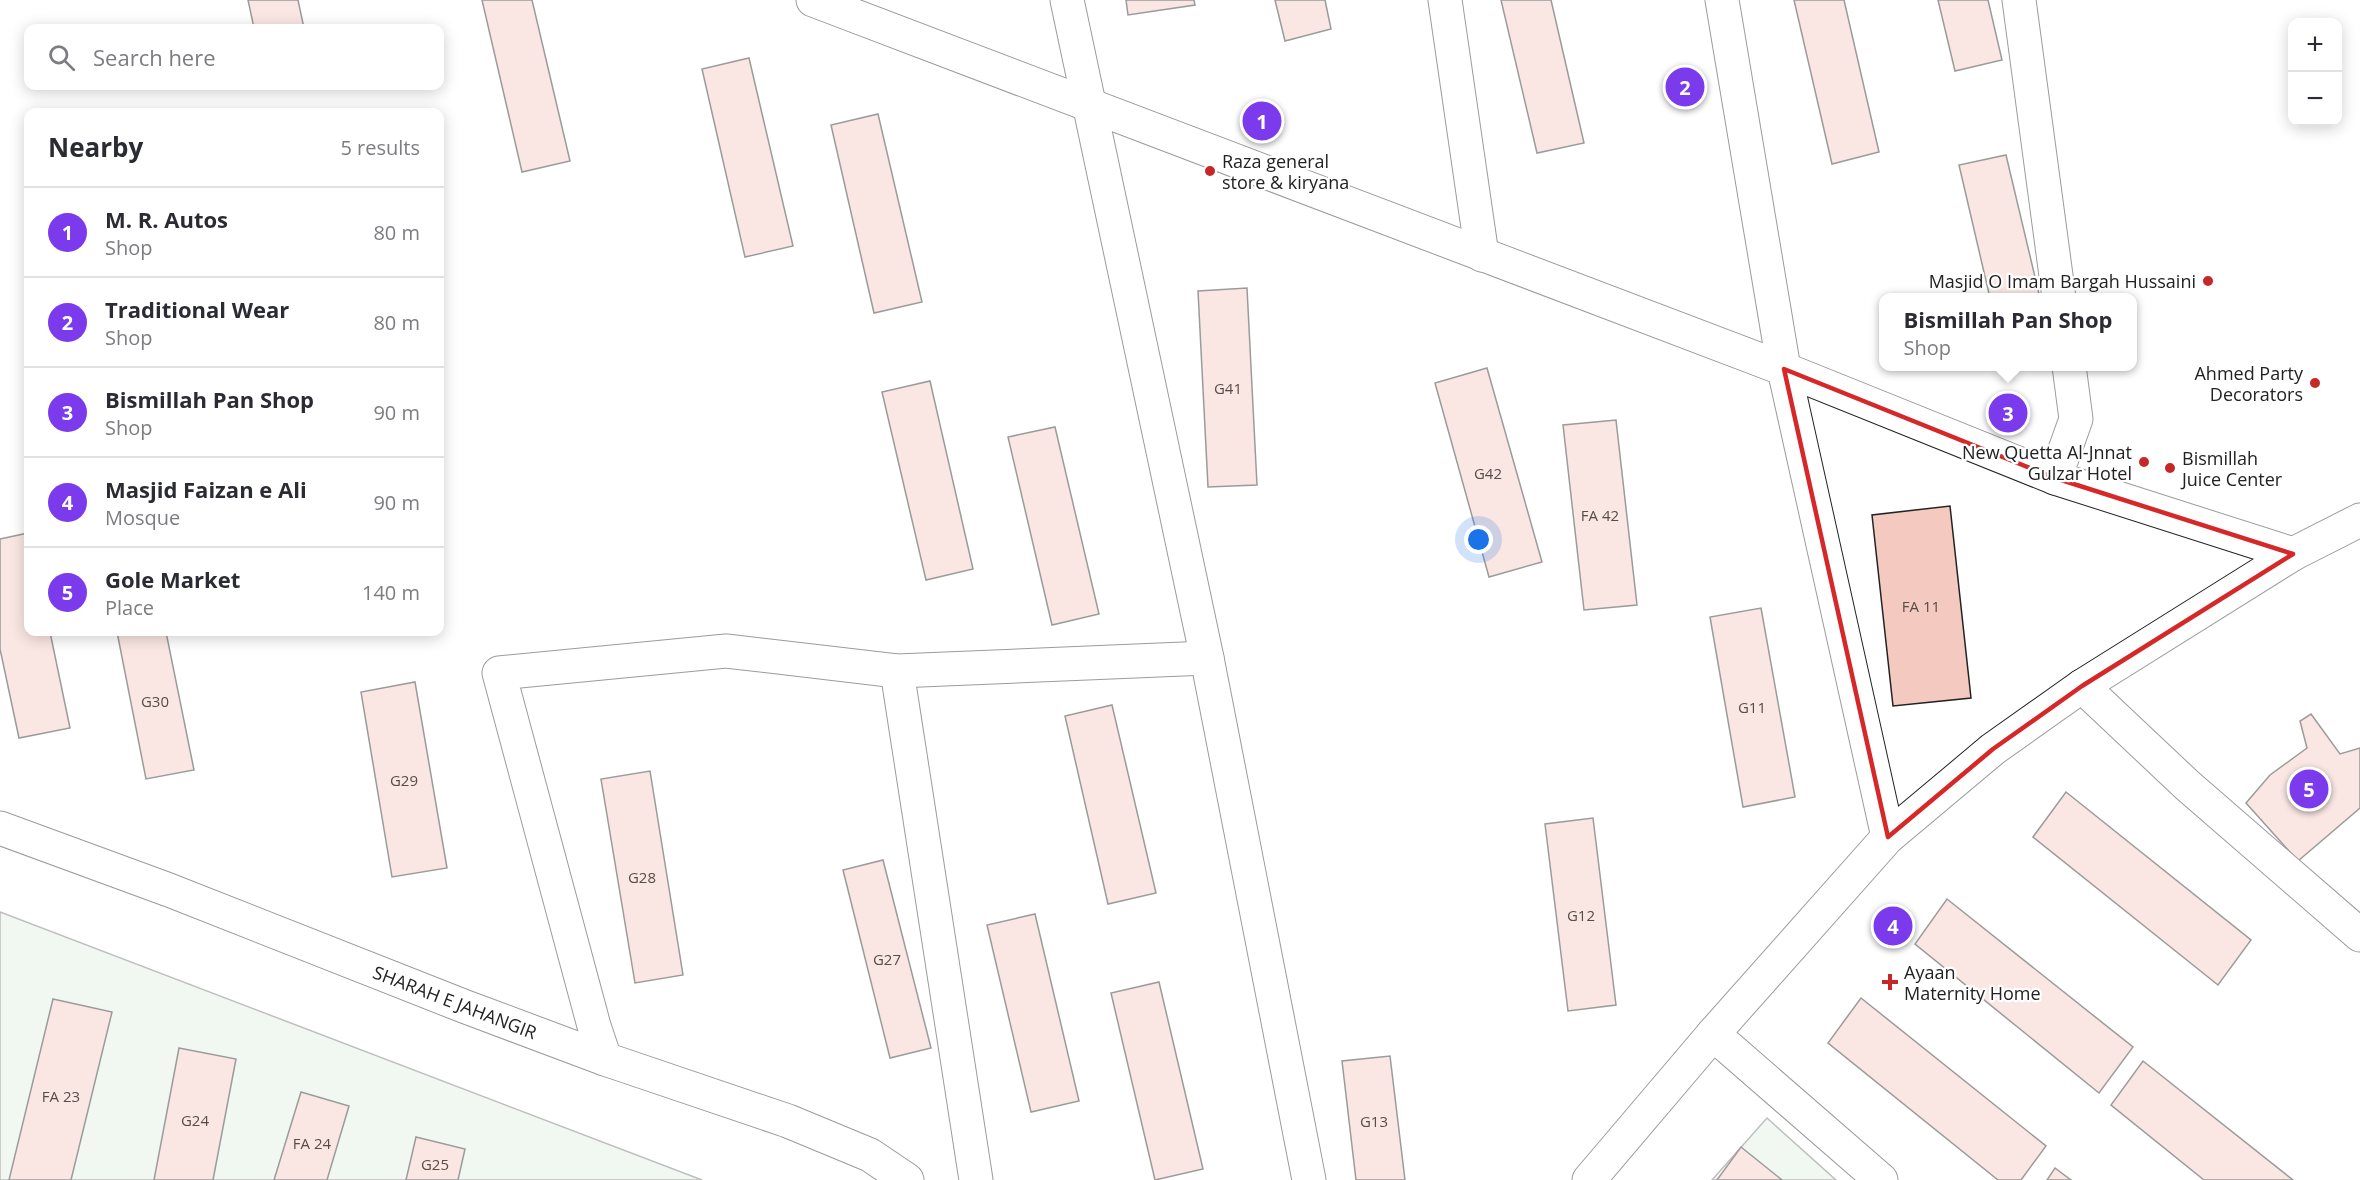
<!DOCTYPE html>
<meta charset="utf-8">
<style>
:root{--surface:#fff;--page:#f7f7f7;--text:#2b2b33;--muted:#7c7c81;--line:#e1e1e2;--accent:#7c3aed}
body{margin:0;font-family:"Open Sans",sans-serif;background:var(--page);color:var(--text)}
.controls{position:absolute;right:18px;top:18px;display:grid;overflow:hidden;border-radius:12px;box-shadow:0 3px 15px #0003}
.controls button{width:54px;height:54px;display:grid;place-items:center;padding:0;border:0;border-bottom:2px solid var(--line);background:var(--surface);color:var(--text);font:30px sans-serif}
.you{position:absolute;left:1479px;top:540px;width:21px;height:21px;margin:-15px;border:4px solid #fff;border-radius:50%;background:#1a73e8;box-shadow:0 0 0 9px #1a73e833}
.badge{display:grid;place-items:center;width:39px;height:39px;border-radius:50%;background:var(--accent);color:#fff;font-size:20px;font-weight:700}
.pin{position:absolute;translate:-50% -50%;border:3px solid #fff;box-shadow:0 2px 6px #0006}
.popup{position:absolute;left:1879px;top:293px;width:258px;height:78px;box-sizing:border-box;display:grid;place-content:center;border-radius:12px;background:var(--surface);filter:drop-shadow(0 2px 4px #0005);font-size:20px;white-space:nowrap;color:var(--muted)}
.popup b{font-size:22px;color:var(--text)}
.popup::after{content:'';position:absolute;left:50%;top:100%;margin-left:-12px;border:12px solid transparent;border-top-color:var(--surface)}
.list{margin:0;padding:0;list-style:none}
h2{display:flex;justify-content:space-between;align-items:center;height:78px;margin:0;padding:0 24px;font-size:26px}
h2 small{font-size:20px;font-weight:400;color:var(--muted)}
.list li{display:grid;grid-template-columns:39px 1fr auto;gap:18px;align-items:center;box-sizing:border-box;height:90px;padding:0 24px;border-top:2px solid var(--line)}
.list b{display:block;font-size:22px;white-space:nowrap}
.list p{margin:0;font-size:20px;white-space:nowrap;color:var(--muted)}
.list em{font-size:20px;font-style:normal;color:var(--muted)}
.icon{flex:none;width:33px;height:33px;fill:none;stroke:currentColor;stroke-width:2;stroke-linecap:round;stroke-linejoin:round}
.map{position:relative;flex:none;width:2360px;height:1180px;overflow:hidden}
.search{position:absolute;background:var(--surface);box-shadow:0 3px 15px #0003;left:24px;top:24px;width:420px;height:66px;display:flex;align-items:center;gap:15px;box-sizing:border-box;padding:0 21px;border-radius:12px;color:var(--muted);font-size:22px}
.panel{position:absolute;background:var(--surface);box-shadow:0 3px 15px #0003;left:24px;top:108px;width:420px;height:528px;border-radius:12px}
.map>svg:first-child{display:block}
.green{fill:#e0efe3;stroke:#6f6f6f;stroke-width:1.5}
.building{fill:#f3c9c0;stroke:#222;stroke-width:1.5}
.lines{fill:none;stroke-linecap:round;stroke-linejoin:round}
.street-casing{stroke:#222;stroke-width:35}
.street{stroke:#fff;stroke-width:33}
.marked{fill:none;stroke:#d62828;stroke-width:4.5;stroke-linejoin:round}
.poi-dot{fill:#c62828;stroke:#fff;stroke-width:2}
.labels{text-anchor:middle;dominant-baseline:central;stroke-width:4.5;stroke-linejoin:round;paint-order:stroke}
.number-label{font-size:15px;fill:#564c4a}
.poi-label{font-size:18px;fill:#222;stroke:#fff;text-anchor:start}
.street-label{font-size:18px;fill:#222;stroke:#fff}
</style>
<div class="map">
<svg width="2360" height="1180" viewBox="0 0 2360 1180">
<rect width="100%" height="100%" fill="#fff"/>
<g class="green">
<path d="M0,912L702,1180H0Z"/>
<path d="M1767,1118L1836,1180H1712Z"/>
</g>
<g class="building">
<path d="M248,0H298L304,28H254Z"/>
<path d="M482,0H532L570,161L522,172Z"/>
<path d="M1126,0H1194L1195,5L1128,15Z"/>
<path d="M1275,0H1325L1331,29L1285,41Z"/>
<path d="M1501,0H1551L1584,143L1537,153Z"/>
<path d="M1794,0H1844L1879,152L1832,164Z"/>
<path d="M1938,0H1988L2002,60L1955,71Z"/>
<path d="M749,58L793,246L745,257L702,69Z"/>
<path d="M878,114L922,302L874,313L831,125Z"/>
<path d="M2006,155L2040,298H1990L1959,165Z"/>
<path d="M1247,288L1257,485L1208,487L1198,291Z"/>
<path d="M1487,368L1542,562L1489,577L1435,383Z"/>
<path d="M930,381L973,569L926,580L882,392Z"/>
<path d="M1616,420L1637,605L1584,610L1563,425Z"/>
<path d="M1055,427L1099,614L1052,625L1008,437Z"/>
<path d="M1950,506L1971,698L1893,706L1872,515Z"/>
<path d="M28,533V632H50L70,728L19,738L0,649V539Z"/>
<path d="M1761,608L1795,797L1743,807L1710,617Z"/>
<path d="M117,632H166L194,770L146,779Z"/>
<path d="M415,682L447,868L392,877L361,692Z"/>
<path d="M1112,705L1156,893L1108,904L1065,716Z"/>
<path d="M2311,714L2340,754L2360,748V808L2298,861L2246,803L2270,775L2307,748L2300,721Z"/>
<path d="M650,771L683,975L635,983L601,779Z"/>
<path d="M2066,792L2251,940L2218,985L2033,837Z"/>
<path d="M1593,818L1616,1005L1568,1011L1545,824Z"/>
<path d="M883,860L931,1048L890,1058L843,870Z"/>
<path d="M1947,899L2133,1047L2099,1093L1915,944Z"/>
<path d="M1035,914L1079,1101L1031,1112L987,925Z"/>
<path d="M1159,982L1203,1169L1155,1180L1111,993Z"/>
<path d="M1861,998L2046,1146L2021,1180H1998L1828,1043Z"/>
<path d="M53,999L112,1012L71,1180H9Z"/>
<path d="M179,1048L236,1059L213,1180H154Z"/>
<path d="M1390,1056L1405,1180H1356L1342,1061Z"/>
<path d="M2143,1061L2293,1180H2204L2111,1105Z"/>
<path d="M301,1092L349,1106L327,1180H274Z"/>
<path d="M416,1137L465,1149L458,1180H406Z"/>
<path d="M1741,1147L1782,1180H1717Z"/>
<path d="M2055,1168L2071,1180H2047Z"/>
</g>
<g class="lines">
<g class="street-casing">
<g id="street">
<path d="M813,0L1784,369L2055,478"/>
<path d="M1067,0L1207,658L1309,1180"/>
<path d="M1445,0L1482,255"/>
<path d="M1722,0L1784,369L1888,837"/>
<path d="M2019,0L2059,298"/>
<path d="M2069,366L2076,419L2055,478L2293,554"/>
<path d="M897,671L976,1180"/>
<path d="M2082,686L2187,785L2360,935"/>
<path d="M0,828L169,890L466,1007L605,1059L788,1121L870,1155L907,1180"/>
<path d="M1713,1034L1881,1180"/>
<path d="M605,1059L594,1026L499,673L726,651L897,671L1207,658"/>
<path d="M1589,1180L1713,1034L1888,837L1993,749L2082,686L2293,554L2360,520"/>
</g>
</g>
<use href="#street" class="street"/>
</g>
<path d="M0 0H2360V1180H0ZM1784,369L2055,478L2293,554L2082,686L1993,749L1888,837Z" fill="#fff" fill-opacity=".55" fill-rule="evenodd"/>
<path class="marked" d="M1784,369L2055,478L2293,554L2082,686L1993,749L1888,837Z"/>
<g class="poi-dot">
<circle cx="1210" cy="171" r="6"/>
<circle cx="2208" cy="281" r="6"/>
<circle cx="2315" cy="383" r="6"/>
<circle cx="2144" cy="462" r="6"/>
<circle cx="2170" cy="468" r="6"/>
<path d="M1887 973h6v6h6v6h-6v6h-6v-6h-6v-6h6z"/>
</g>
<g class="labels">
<g class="number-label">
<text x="1228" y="388">G41</text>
<text x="1488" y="473">G42</text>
<text x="1600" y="515">FA 42</text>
<text x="1921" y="606">FA 11</text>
<text x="155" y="701">G30</text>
<text x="1752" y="707">G11</text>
<text x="404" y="780">G29</text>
<text x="642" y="877">G28</text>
<text x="1581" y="915">G12</text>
<text x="887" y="959">G27</text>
<text x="61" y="1096">FA 23</text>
<text x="195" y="1120">G24</text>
<text x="1374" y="1121">G13</text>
<text x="312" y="1143">FA 24</text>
<text x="435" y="1164">G25</text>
</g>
<g class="poi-label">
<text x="1222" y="161">Raza general<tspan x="1222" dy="21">store &amp; kiryana</tspan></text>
<text x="2196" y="281" text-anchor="end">Masjid O Imam Bargah Hussaini</text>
<text x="2303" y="373" text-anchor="end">Ahmed Party<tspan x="2303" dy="21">Decorators</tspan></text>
<text x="2132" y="452" text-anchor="end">New Quetta Al-Jnnat<tspan x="2132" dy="21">Gulzar Hotel</tspan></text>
<text x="2182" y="458">Bismillah<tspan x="2182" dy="21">Juice Center</tspan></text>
<text x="1904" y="972">Ayaan<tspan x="1904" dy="21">Maternity Home</tspan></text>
</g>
<g class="street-label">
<text transform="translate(455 1002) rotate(21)">SHARAH E JAHANGIR</text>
</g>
</g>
</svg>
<div class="controls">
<button>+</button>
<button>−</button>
</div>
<div class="you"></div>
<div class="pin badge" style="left:1262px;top:121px">1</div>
<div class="pin badge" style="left:1685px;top:87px">2</div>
<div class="pin badge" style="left:2008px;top:413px">3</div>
<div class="popup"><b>Bismillah Pan Shop</b>Shop</div>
<div class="pin badge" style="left:1893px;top:926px">4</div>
<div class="pin badge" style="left:2309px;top:789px">5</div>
<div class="search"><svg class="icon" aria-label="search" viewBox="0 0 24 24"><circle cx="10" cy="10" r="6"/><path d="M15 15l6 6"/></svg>Search here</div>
<section class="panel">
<h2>Nearby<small>5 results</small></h2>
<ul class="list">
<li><span class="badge">1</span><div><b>M. R. Autos</b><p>Shop</p></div><em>80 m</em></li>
<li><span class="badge">2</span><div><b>Traditional Wear</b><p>Shop</p></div><em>80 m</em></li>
<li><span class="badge">3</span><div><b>Bismillah Pan Shop</b><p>Shop</p></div><em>90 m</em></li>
<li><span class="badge">4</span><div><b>Masjid Faizan e Ali</b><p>Mosque</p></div><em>90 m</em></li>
<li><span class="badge">5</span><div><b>Gole Market</b><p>Place</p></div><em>140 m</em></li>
</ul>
</section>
</div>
